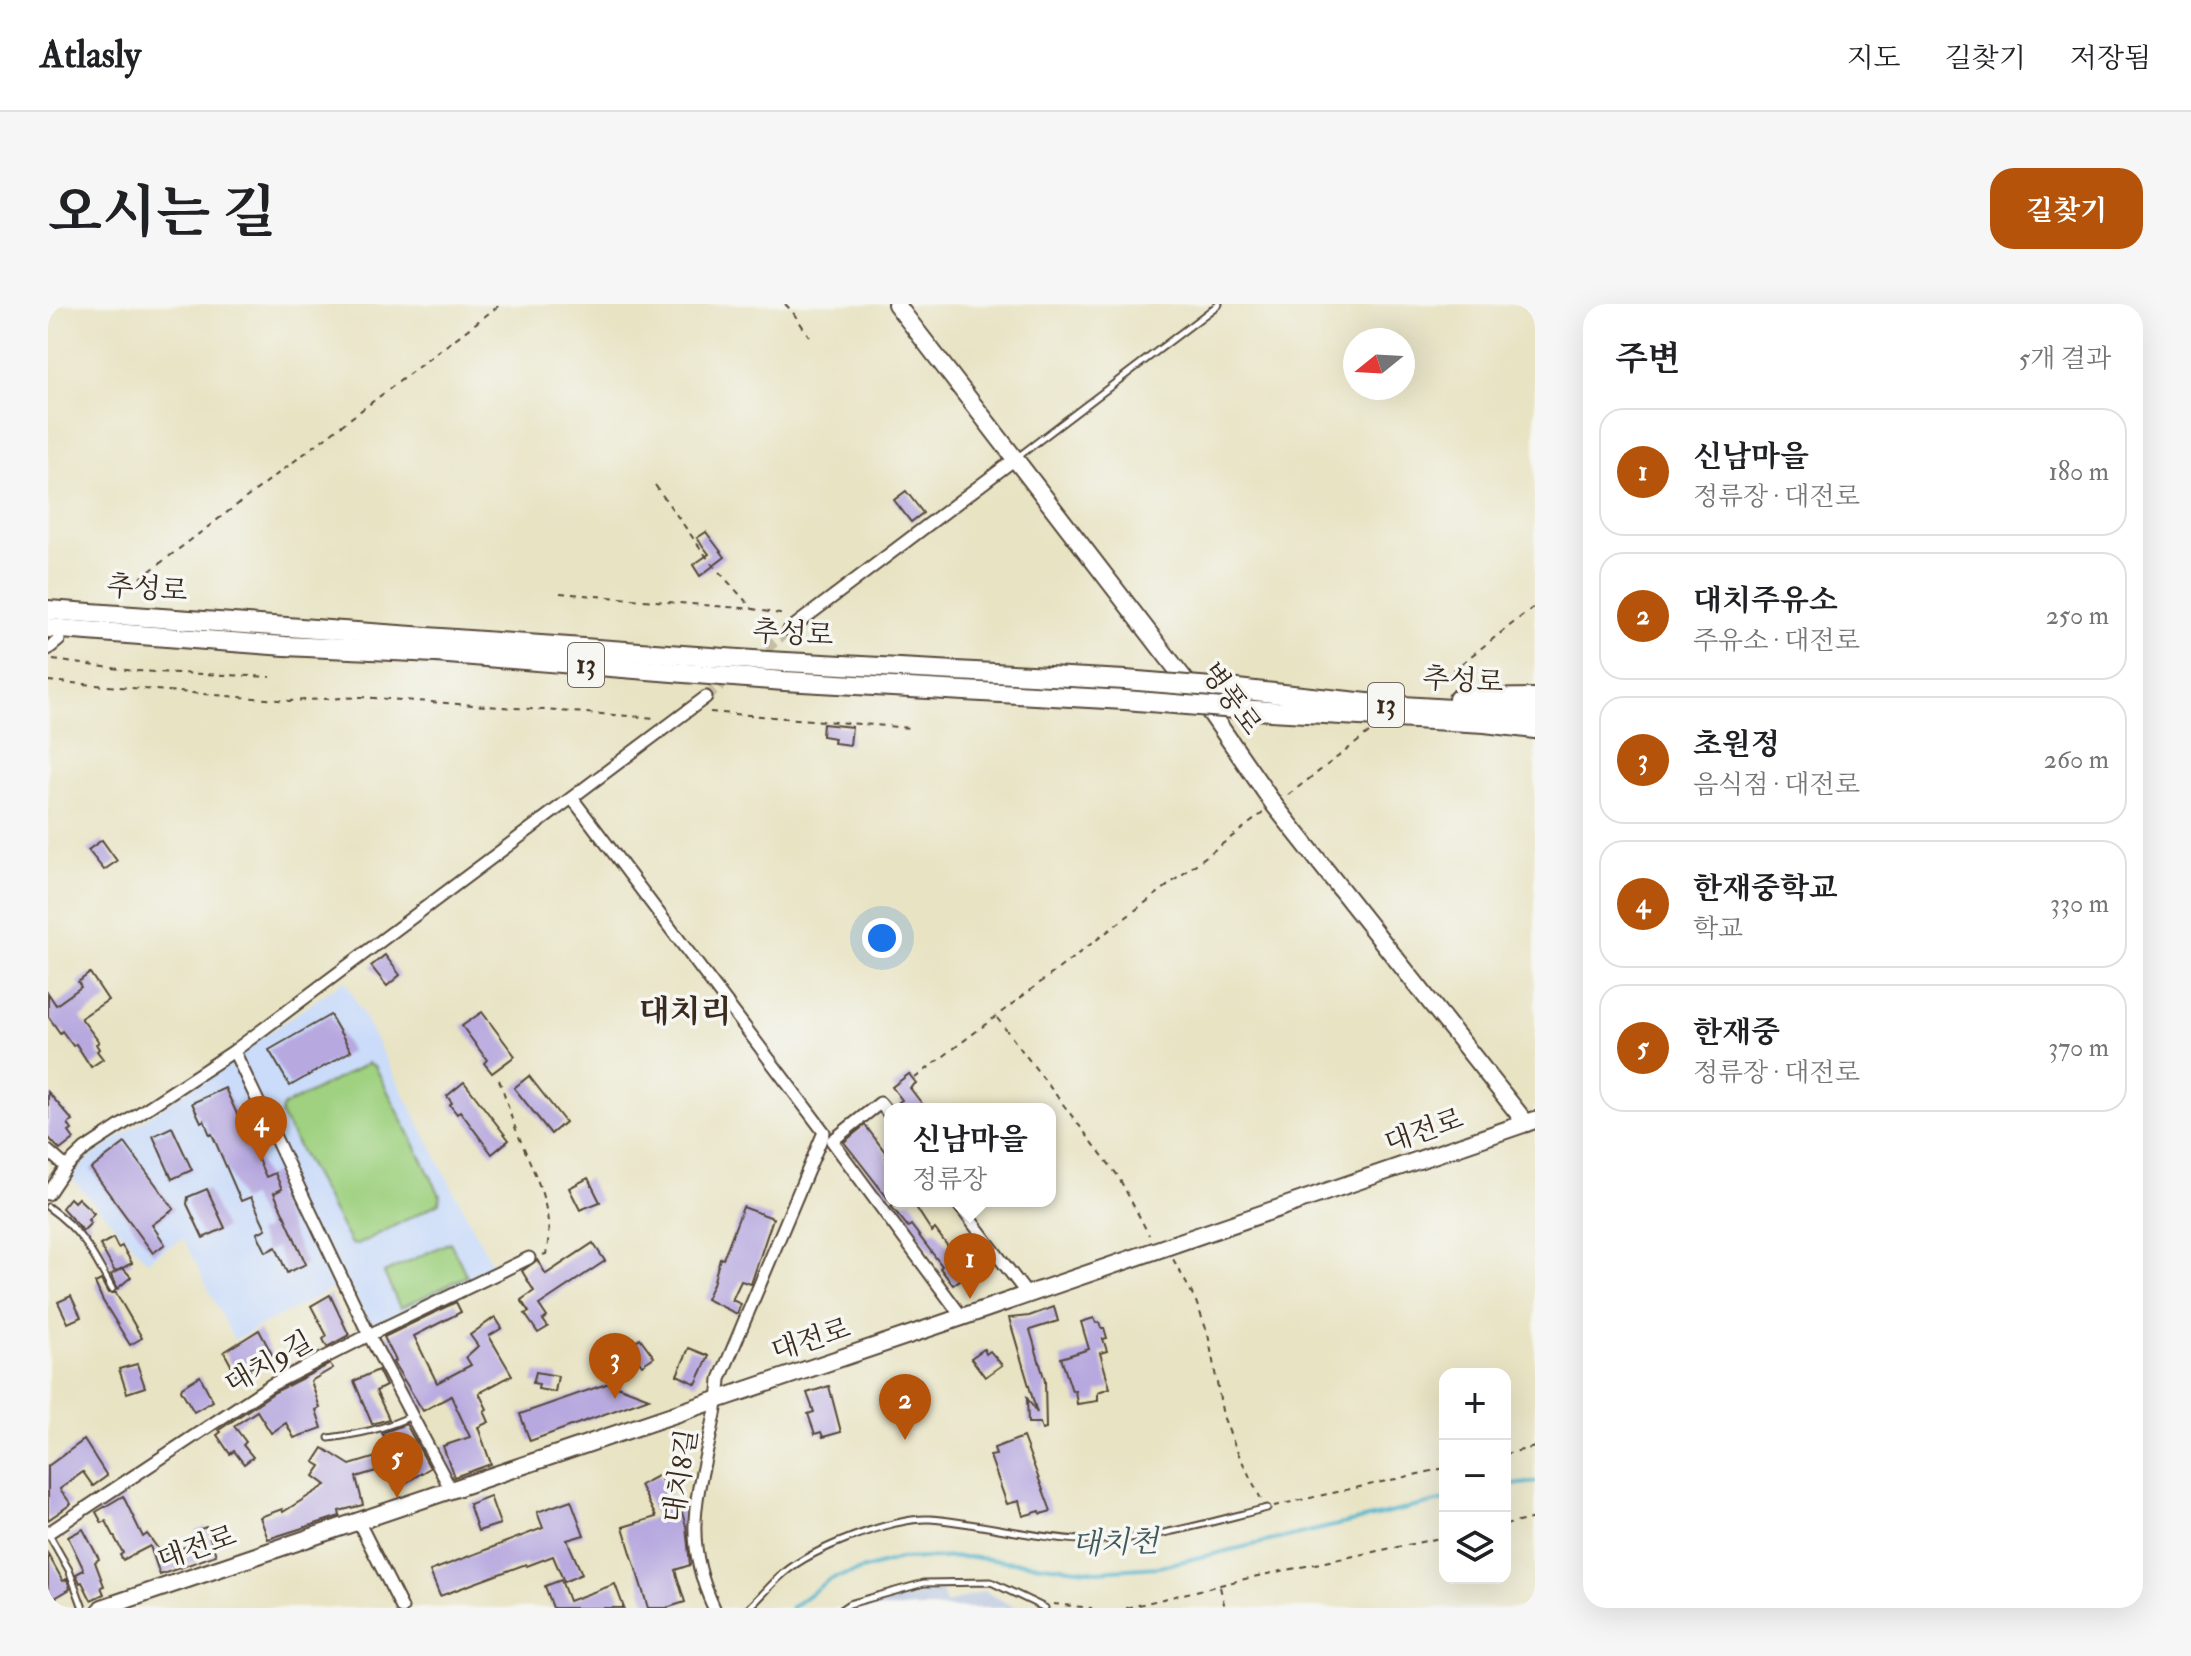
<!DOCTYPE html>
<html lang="ko">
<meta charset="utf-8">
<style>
:root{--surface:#fff;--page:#f6f6f6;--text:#202124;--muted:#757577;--line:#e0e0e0;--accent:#b45309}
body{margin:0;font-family:"IM FELL Double Pica","Noto Serif KR",serif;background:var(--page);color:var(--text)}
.controls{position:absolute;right:24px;bottom:24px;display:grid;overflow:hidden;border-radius:16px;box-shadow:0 8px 32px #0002}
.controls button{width:72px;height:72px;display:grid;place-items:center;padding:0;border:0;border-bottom:2px solid var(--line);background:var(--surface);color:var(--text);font:40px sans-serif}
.compass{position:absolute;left:1295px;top:24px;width:72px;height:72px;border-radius:50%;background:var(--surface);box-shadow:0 8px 32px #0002;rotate:252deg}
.you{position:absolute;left:834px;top:634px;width:28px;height:28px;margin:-20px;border:6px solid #fff;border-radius:50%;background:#1a73e8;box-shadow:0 0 0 12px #1a73e833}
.badge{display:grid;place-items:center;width:52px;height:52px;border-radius:50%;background:var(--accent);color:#fff;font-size:26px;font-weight:700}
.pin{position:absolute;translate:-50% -66px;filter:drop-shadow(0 2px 4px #0008)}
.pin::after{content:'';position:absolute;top:42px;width:28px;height:24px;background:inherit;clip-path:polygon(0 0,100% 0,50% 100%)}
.popup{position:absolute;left:836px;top:799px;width:172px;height:104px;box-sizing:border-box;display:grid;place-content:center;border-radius:16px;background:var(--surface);filter:drop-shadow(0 2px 6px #0005);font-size:26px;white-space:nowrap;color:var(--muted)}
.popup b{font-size:30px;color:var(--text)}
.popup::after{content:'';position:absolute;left:50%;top:100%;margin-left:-16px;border:16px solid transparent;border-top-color:var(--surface)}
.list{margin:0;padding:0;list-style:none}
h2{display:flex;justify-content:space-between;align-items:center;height:104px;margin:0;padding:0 32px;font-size:34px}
h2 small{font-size:26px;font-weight:400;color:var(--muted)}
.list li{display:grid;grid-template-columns:52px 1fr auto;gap:24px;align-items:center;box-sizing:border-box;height:128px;margin:0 16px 16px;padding:0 16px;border:2px solid var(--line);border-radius:24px}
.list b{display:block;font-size:30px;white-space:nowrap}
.list p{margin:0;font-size:26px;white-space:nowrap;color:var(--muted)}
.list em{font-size:26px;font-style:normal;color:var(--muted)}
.icon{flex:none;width:44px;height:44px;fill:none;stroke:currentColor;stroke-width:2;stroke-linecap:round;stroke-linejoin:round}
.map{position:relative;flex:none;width:1487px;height:1304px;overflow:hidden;border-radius:24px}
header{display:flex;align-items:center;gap:48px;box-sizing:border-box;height:112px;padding:0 40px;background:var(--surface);border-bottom:2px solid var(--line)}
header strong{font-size:38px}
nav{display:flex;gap:44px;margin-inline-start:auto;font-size:28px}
.intro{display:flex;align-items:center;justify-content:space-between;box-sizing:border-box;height:192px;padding:0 48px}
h1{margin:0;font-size:56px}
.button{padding:20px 36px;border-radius:24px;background:var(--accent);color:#fff;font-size:28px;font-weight:700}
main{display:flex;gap:48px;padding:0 48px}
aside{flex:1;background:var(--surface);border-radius:24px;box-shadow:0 8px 32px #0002}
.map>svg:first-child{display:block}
.built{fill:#cadcf9}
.industrial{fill:#b7c5de}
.green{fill:#9fd180;stroke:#6d7e4f;stroke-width:2}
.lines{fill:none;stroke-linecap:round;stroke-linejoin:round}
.stream{stroke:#4ab1c9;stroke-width:4}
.building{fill:#b7a9df}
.street-tunnel{stroke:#c5bea2;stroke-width:11;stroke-dasharray:11 5.5;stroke-linecap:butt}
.lane-casing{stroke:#554637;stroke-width:9}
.street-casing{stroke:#554637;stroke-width:15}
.secondary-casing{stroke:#554637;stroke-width:20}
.primary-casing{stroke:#554637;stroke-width:22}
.path{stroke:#554637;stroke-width:2;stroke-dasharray:6 6;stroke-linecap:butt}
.lane{stroke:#fff;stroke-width:5}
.street{stroke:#fff;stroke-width:11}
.secondary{stroke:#fff;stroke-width:16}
.primary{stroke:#fff;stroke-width:18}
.primary-bridge-casing{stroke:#554637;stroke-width:22;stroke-linecap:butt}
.primary-bridge{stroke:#fff;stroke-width:18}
.labels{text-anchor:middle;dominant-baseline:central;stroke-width:7;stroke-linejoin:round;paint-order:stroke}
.shield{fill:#f6f6f2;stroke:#73675e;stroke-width:2}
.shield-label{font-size:26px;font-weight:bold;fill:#3b2a1e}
.street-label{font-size:28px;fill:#3b2a1e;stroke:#f6f6f2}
.water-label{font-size:30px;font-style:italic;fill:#40595a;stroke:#f6f6f2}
.quarter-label{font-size:32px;font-weight:bold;fill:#3b2a1e;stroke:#f6f6f2}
</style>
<header>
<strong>Atlasly</strong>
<nav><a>지도</a><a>길찾기</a><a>저장됨</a></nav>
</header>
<div class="intro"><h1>오시는 길</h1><a class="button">길찾기</a></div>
<main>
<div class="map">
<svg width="1487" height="1304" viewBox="0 0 1487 1304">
<rect width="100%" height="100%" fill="#f6f6f2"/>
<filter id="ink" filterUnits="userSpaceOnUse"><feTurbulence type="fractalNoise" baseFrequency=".0125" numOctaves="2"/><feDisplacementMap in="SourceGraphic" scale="16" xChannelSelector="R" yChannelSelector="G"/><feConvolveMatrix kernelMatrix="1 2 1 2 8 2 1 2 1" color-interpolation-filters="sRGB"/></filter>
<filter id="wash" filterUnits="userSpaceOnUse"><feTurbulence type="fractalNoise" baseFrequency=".006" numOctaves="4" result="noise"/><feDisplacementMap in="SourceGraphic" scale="32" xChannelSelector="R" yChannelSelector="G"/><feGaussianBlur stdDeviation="1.8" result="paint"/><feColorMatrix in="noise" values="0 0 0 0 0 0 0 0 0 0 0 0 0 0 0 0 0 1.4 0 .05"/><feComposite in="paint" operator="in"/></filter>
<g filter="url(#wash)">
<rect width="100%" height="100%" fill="#e8e3c3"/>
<path class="built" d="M297,676L446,964L322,1023L299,977L186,1036L135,934L99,957L22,873L41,854Z"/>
<path class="industrial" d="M893,1284L898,1300L936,1287L968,1304H812Z"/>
<g class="green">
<path d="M320,759L327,762L392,891L391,899L309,941L303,940L233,811L234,803Z"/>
<path d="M402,938L419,972L352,1004L336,969Z"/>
</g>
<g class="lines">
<g class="stream">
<path d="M1457,1182L1487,1178"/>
<path d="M743,1304L782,1275L851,1255L920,1253L1049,1267L1110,1263L1397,1196"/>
</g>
</g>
<g id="blocks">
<g class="building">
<path d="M858,187L875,209L863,218L846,196Z"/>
<path d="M658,228L677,253L652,272L645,261L661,250L649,234Z"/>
<path d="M775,420L804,423L802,441L786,439L787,434L774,432Z"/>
<path d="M54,536L69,557L56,566L40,546Z"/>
<path d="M337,651L352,671L339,682L323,662Z"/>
<path d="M42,669L60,696L33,714L51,738L48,740L51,745L49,747L55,755L43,763L28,740L25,742L14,727L12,729L0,712V689L8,701L33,683L30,678Z"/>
<path d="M434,708L467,752L444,769L436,759L439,756L414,722Z"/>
<path d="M282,711L303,747L242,782L221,746Z"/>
<path d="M861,770L868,779L862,784L878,805H856L851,798L854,796L844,783Z"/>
<path d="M481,772L517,818L503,830L466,784Z"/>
<path d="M416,778L461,836L444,850L412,807L409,810L402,801L404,799L399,792Z"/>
<path d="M177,784L218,873L227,869L234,885L226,889L258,960L239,969L228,943L218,948L209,929L218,925L203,893L193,897L164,830L162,831L156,816L153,818L144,799Z"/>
<path d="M0,788L25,817L20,820L24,826L21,828L26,835L12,846L0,833Z"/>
<path d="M817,821L840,852L838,854L842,859V897L796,838Z"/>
<path d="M124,823L144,866L124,875L105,832Z"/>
<path d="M77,839L126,905L104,921L117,940L105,949L43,865Z"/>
<path d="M540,874L552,898L532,906L521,884Z"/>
<path d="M159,885L177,924L155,934L139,900L140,893Z"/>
<path d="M22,894L26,898L30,894L46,909L40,916L43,919L35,927L14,904Z"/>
<path d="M850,897H864L884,928L887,925L907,952L912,949L925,966L905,981L892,964L894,962L863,921L860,923L843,902Z"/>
<path d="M695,903L725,914L703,980L693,977L684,996L693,1000L689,1010L658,995L665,980L672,954L675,955Z"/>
<path d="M65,934L70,944L74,942L84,959L67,968L75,964L83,973L69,985L63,971L67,968L52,941Z"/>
<path d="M545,939L557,957L491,1001L499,1013L495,1016L500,1023L490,1029L477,1010L481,1008L473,996L486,987L474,967L489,956L498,970Z"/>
<path d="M53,976L60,989H68L94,1034L82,1041L55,997L47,979Z"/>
<path d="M282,991L301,1031L279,1043L275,1035L279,1032L263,1002Z"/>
<path d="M23,992L33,1013L20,1019L10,998Z"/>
<path d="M408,998L413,1008L366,1032L389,1079L423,1061L418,1053L430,1042L422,1031L447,1013L454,1024L441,1032L464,1071L431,1089L439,1105L436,1107L441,1118L430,1123L443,1160L406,1173L395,1142L422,1133L403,1092L375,1107L345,1058L348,1057L336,1033Z"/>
<path d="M1006,1003L1010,1017L982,1026L997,1077L998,1125L994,1126L992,1119H980L979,1094L989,1109L961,1014L981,1012Z"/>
<path d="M1046,1014L1048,1019L1051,1018L1053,1024H1056L1059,1034L1055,1035L1059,1047L1052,1049L1062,1084L1050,1088V1097L1029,1100L1027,1086L1024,1087L1013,1054L1041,1045L1033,1018Z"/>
<path d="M211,1026L225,1052L200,1065L202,1067L190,1074L176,1048Z"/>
<path d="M592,1034L606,1053L594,1061L581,1043Z"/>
<path d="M641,1044L661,1052L648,1080L629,1071Z"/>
<path d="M936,1045L938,1050L942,1047L954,1061L937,1073L923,1054Z"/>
<path d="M89,1060L97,1083L79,1089L71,1065Z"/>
<path d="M282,1060L285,1064L263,1077L272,1104L268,1106L274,1124L246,1134L238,1119L223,1129L209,1107L186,1122L198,1138L195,1141L205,1153L196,1160L186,1147L182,1150L169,1131L173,1128L171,1126L227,1088Z"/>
<path d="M330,1066L338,1082L328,1087L341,1115L324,1120L306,1077Z"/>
<path d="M488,1068L510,1072L507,1088L490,1085L491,1080L485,1079Z"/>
<path d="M152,1072L165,1097L146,1108L133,1086L134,1083Z"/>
<path d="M561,1079L601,1094L482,1137L472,1110Z"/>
<path d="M781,1082L793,1128L775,1133L773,1128L767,1130L760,1110L766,1108L759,1089Z"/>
<path d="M358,1120L382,1164L347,1185L338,1164L308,1173L315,1201L291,1207L292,1212L220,1235L212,1213L234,1205L235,1208L278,1181L266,1172L273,1162L266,1158L275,1144L302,1161L345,1148L334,1129Z"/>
<path d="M975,1133L1003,1207L993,1210L992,1207L975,1212L971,1197L959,1200L942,1152L948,1151L946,1144Z"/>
<path d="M36,1136L59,1172L45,1182L35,1168L12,1185L23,1200L0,1216V1162Z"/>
<path d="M611,1171L629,1206L633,1205L638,1222L642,1261L627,1266L637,1298L618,1304H600L575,1223L608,1213L592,1181Z"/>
<path d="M75,1192L95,1233L99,1230L115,1251L151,1238L147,1227L158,1223L168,1251L112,1271L102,1242L75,1256L72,1251L75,1249L58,1217L54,1219L48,1208Z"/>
<path d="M442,1192L452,1220L430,1227L421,1200Z"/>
<path d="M523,1196L536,1231L519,1236L534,1270L516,1278L505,1252L479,1262L478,1260L392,1292L382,1267L495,1224L489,1208Z"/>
<path d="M35,1225L51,1255L47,1258L56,1282L53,1283L56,1290L43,1296L34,1278L32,1279L28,1270L36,1266L20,1233Z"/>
<path d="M0,1250L15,1277L19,1275L22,1285L0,1298Z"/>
<path d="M513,1276L521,1297L567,1280L576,1304H505L497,1282Z"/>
</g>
</g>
</g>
<g filter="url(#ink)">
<use href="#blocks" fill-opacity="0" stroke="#554637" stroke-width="2"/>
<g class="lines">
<g class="street-tunnel">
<path d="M705,355L741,326"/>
<path d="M658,393L682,374"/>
</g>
<g class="lane-casing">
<g id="lane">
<path d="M971,152L1171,0"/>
<path d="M0,903C35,928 44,948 64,985"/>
<path d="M281,1134C311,1130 336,1125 363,1112"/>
<path d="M0,1229L21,1266L35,1304"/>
<path d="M701,1304C713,1293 723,1280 736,1269C764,1245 845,1213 882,1215C933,1219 983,1234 1033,1236C1096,1239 1158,1219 1219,1204"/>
<path d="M795,1304L801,1300L876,1279L943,1278L997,1304"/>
</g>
</g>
<g class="street-casing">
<g id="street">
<path d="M741,326L967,155"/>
<path d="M0,345L11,336"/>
<path d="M524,494L776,828L672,1075C671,1098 665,1119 660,1142C645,1204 638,1244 666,1304"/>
<path d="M186,747L321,1031L481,954"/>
<path d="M842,811L832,799L784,837L914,1013"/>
<path d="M0,847L18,863L0,890"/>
<path d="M18,863L37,845L186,747L658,393"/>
<path d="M908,897L979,990"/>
<path d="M310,1217L354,1304"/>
<path d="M0,1229L223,1081L321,1031L403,1186"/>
</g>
</g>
<g class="secondary-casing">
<g id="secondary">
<path d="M848,0L1164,411L1227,502L1478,819"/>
<path d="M54,1304L914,1013L1487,816"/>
</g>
</g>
<g class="primary-casing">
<g id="primary">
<path d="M0,306L719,357L1077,376"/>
<path d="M0,324L237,342L388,349L736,377L1077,396"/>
<path d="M1189,385L1338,401L1487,410"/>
<path d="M1410,395L1487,394"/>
<path d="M1188,405L1437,419L1487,425"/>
</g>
</g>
<g class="path">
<path d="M737,0L744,7L761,32"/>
<path d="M607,181L663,259L704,304"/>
<path d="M73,289L453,0"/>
<path d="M512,289L705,305L737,311"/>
<path d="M5,356L86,367L223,373"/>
<path d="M1395,374L1487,302"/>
<path d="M0,377L241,397L312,393L609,414"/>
<path d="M662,408L863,424"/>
<path d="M1240,491L1321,429"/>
<path d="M949,714L1070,872L1101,931"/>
<path d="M867,774L1215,509"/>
<path d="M451,776C457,790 460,804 465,818C481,860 509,904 498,950L494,951"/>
<path d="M1125,955L1147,995L1160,1030L1175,1112L1188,1145L1213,1195"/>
<path d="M1457,1150L1487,1143"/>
<path d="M1226,1202L1397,1164"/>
<path d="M1457,1221L1487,1214"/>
<path d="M1172,1283L1177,1304"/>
<path d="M1005,1300L1044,1304"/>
<path d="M1078,1304L1205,1273L1397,1233"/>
</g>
<use href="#lane" class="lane"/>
<use href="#street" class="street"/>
<use href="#secondary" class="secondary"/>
<use href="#primary" class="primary"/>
<g class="primary-bridge-casing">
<g id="primary-bridge">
<path d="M1077,376L1189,385"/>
<path d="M1077,396L1188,405"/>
</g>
</g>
<use href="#primary-bridge" class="primary-bridge"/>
</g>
</g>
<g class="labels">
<g class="shield">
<rect x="520" y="339" width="36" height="44" rx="6"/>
<rect x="1320" y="379" width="36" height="44" rx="6"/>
</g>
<g class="shield-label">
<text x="538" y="361">13</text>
<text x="1338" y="401">13</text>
</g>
<g class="street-label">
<text transform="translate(99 285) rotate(4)">추성로</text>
<text transform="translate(745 330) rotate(3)">추성로</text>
<text transform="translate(1415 377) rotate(3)">추성로</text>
<text transform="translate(1183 395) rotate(54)">병풍로</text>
<text transform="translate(1376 827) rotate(-19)">대전로</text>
<text transform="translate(763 1036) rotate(-18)">대전로</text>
<text transform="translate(221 1059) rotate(-30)">대치9길</text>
<text transform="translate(633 1172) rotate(-81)">대치8길</text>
<text transform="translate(149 1244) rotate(-19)">대전로</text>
</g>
<g class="water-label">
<text transform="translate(1067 1239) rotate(-2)">대치천</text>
</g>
<g class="quarter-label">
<text x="637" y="708">대치리</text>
</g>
</g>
</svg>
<div class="controls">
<button>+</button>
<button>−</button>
<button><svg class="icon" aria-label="layers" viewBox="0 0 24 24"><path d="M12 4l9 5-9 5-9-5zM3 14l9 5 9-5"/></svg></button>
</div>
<svg class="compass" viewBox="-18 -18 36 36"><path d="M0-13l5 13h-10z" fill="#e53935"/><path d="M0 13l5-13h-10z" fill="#757577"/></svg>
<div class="you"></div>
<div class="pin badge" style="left:922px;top:995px">1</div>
<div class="popup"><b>신남마을</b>정류장</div>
<div class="pin badge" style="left:857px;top:1136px">2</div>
<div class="pin badge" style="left:567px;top:1095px">3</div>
<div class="pin badge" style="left:213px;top:858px">4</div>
<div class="pin badge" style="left:349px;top:1194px">5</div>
</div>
<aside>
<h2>주변<small>5개 결과</small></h2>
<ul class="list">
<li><span class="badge">1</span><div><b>신남마을</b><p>정류장 · 대전로</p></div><em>180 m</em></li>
<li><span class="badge">2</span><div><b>대치주유소</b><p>주유소 · 대전로</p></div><em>250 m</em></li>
<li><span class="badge">3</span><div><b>초원정</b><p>음식점 · 대전로</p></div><em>260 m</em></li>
<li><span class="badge">4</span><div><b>한재중학교</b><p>학교</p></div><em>330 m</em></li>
<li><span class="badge">5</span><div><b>한재중</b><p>정류장 · 대전로</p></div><em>370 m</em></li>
</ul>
</aside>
</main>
